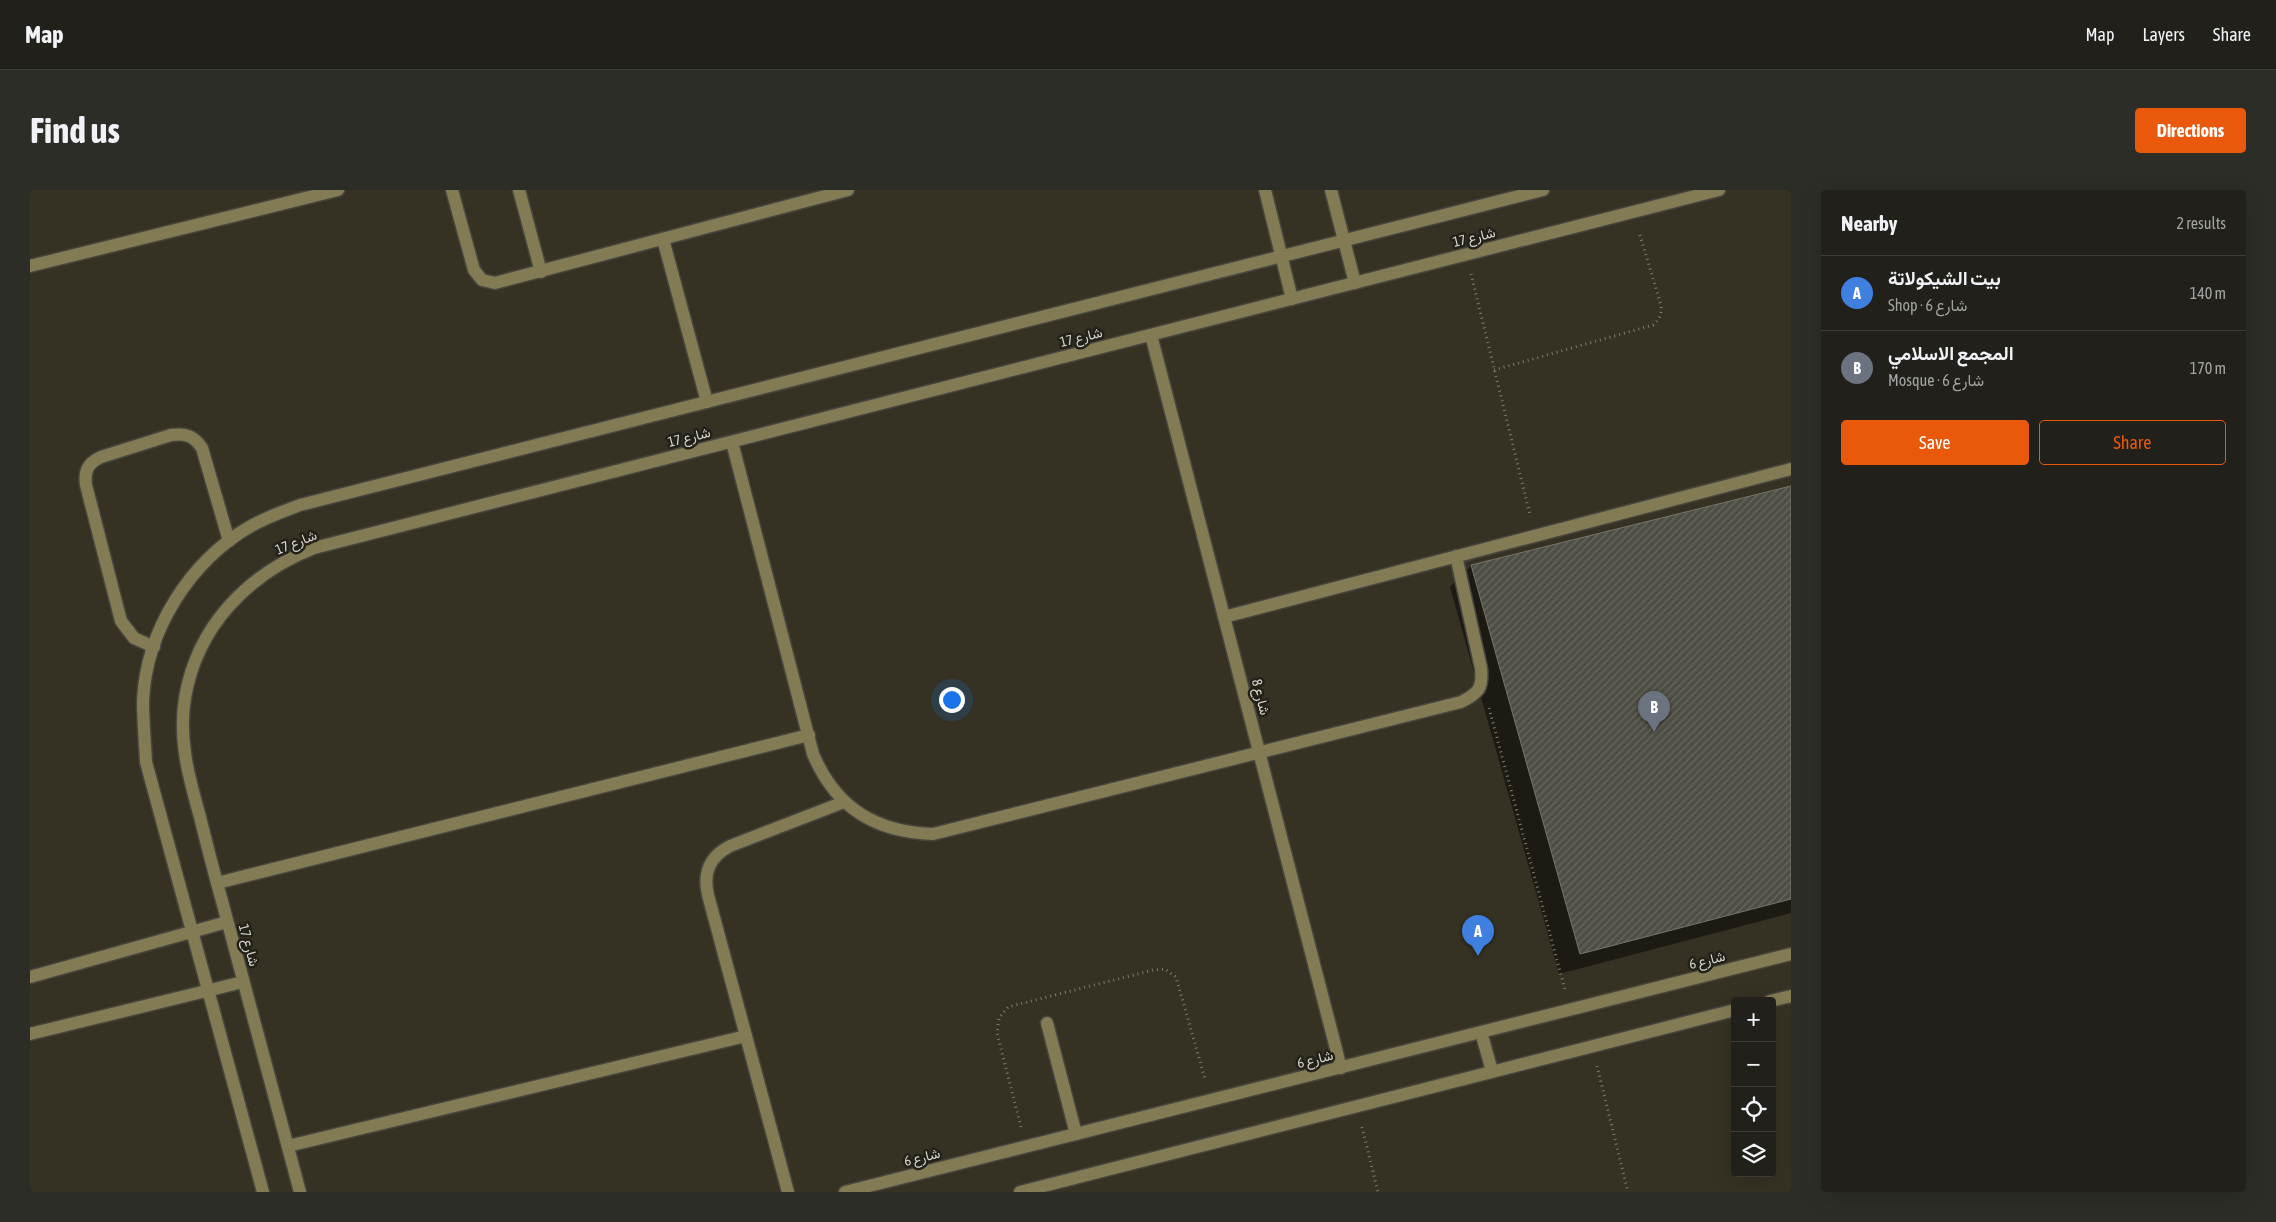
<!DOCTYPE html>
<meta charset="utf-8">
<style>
:root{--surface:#21201a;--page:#2d2d27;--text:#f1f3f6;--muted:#a2a3a2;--line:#3e3e39;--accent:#ea580c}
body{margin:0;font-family:"Asap Condensed",Vazirmatn,sans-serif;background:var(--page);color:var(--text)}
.controls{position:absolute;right:15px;bottom:15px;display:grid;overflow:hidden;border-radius:5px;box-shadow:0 5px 20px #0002}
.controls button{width:45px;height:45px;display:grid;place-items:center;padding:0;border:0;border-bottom:1px solid var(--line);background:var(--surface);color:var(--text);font:25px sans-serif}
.you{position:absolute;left:921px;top:509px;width:18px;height:18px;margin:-12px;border:4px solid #fff;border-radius:50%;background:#1a73e8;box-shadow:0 0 0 8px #1a73e833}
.badge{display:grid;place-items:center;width:32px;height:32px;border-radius:50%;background:var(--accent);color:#fff;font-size:16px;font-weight:700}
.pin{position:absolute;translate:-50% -41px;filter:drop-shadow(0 1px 2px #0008)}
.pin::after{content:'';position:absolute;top:26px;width:18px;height:15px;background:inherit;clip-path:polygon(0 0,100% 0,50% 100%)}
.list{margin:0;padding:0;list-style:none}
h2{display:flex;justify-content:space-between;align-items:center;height:65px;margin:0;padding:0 20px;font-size:21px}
h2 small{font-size:16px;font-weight:400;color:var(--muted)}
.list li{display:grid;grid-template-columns:32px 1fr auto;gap:15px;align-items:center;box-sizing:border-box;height:75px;padding:0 20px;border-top:1px solid var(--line)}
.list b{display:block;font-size:19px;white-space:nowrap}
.list p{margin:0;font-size:16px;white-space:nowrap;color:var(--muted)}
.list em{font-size:16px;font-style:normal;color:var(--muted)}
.actions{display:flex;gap:10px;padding:15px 20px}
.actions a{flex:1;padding:11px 0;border:1px solid var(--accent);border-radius:5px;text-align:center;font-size:18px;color:var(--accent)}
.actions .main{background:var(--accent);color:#fff}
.icon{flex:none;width:28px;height:28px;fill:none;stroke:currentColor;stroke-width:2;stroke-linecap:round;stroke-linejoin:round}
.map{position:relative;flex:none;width:1761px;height:1002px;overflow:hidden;border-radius:5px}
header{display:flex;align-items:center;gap:30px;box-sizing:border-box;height:70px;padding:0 25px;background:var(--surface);border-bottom:1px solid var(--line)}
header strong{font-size:24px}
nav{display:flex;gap:28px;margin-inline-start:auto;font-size:18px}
.intro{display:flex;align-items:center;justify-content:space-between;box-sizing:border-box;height:120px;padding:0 30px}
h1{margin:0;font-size:35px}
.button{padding:12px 22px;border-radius:5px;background:var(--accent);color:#fff;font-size:18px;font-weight:700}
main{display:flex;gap:30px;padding:0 30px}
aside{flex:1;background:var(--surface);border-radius:5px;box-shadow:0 5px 20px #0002}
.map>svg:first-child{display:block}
.built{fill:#353223;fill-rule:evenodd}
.shadow{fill:#0007}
.building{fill:url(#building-hatch);stroke:#78766c}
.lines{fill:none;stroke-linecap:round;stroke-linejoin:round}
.minor-casing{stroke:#47463e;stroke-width:15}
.path{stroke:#7d7c74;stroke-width:3;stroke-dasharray:1 4;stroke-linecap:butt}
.minor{stroke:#827b54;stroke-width:12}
.labels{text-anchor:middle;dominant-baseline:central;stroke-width:5;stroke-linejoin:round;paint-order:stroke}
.street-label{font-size:14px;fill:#d7d6d0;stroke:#232118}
</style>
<header>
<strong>Map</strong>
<nav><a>Map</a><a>Layers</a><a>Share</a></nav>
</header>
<div class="intro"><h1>Find us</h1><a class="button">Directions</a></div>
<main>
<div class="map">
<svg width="1761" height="1002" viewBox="0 0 1761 1002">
<defs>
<pattern id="building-hatch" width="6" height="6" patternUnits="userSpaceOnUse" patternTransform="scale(1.25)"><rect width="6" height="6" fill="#4f4e44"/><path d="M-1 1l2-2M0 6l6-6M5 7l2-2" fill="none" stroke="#68675e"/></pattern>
</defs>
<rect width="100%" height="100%" fill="#2c2b22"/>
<path class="built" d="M0,0H1761V1002H0ZM1705,811H1742V983H1705Z"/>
<path class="shadow" d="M1761,297V723L1529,784L1420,397L1441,376Z"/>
<path class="building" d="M1761,296V709L1550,764L1441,375Z"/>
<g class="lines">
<g class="minor-casing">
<g id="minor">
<path d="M422,0L444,80L452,90L465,93L818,0"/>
<path d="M489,0L511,82"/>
<path d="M1235,0L1262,109"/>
<path d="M1301,0L1325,93"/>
<path d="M633,49L677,212"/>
<path d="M0,76L308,0"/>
<path d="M1121,145L1311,878"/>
<path d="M702,252L783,564C806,618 845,642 903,644L1431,512C1449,503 1453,498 1451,478L1426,366"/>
<path d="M1194,427L1761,279"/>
<path d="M124,457L104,448L91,431L56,295C54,281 58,273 71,267L141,245C156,243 164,246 172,258L199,351"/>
<path d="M187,693L779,545"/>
<path d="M0,787L197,732"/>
<path d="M1740,811L1761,806"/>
<path d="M1017,833L1046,944"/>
<path d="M1451,842L1462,881"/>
<path d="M0,844L213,792"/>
<path d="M258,956L716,846"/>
<path d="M233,1002L116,572C115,552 113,532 113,511C116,440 160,371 221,336C237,327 254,321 270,315L1513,0"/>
<path d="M270,1002C244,905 218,808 192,711C184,683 177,655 170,627C159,588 148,549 155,508C167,436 218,384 284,358L1689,0"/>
<path d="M758,1002L678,705C673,683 679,667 700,656L814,612"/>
<path d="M815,1002L1761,764"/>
<path d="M990,1002L1705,820"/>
</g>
</g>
<g class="path">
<path d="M1441,84L1500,325"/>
<path d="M1464,180L1623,135C1630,129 1632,124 1631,115L1609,42"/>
<path d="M1459,518L1535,800"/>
<path d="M1567,876L1598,1002"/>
<path d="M991,937L967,843L969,828L978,817L1123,780L1135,779L1146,787L1175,889"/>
<path d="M1332,937L1348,1002"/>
</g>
<use href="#minor" class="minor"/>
</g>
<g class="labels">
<g class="street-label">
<text transform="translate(1444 47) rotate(-14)">شارع 17</text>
<text transform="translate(1051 147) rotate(-14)">شارع 17</text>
<text transform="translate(659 247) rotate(-14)">شارع 17</text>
<text transform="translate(266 352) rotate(-22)">شارع 17</text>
<text transform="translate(1231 507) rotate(76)">شارع 8</text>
<text transform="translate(219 755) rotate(75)">شارع 17</text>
<text transform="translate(1677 770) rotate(-14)">شارع 6</text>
<text transform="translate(1285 869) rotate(-14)">شارع 6</text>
<text transform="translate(892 967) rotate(-14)">شارع 6</text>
</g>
</g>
</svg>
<div class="controls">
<button>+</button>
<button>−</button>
<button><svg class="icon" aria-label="locate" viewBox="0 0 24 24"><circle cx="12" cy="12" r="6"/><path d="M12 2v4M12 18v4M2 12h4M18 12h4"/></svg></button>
<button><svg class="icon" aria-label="layers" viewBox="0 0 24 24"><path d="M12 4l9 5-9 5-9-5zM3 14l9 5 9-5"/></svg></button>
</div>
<div class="you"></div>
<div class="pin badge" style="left:1448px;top:766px;background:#3f7fe0">A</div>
<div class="pin badge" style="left:1624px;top:542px;background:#6b7280">B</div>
</div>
<aside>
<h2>Nearby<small>2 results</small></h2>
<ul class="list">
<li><span class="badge" style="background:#3f7fe0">A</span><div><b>بيت الشيكولاتة</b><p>Shop · شارع 6</p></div><em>140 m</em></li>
<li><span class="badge" style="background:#6b7280">B</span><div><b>المجمع الاسلامي</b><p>Mosque · شارع 6</p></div><em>170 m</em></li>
</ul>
<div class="actions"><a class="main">Save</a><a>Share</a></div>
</aside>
</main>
